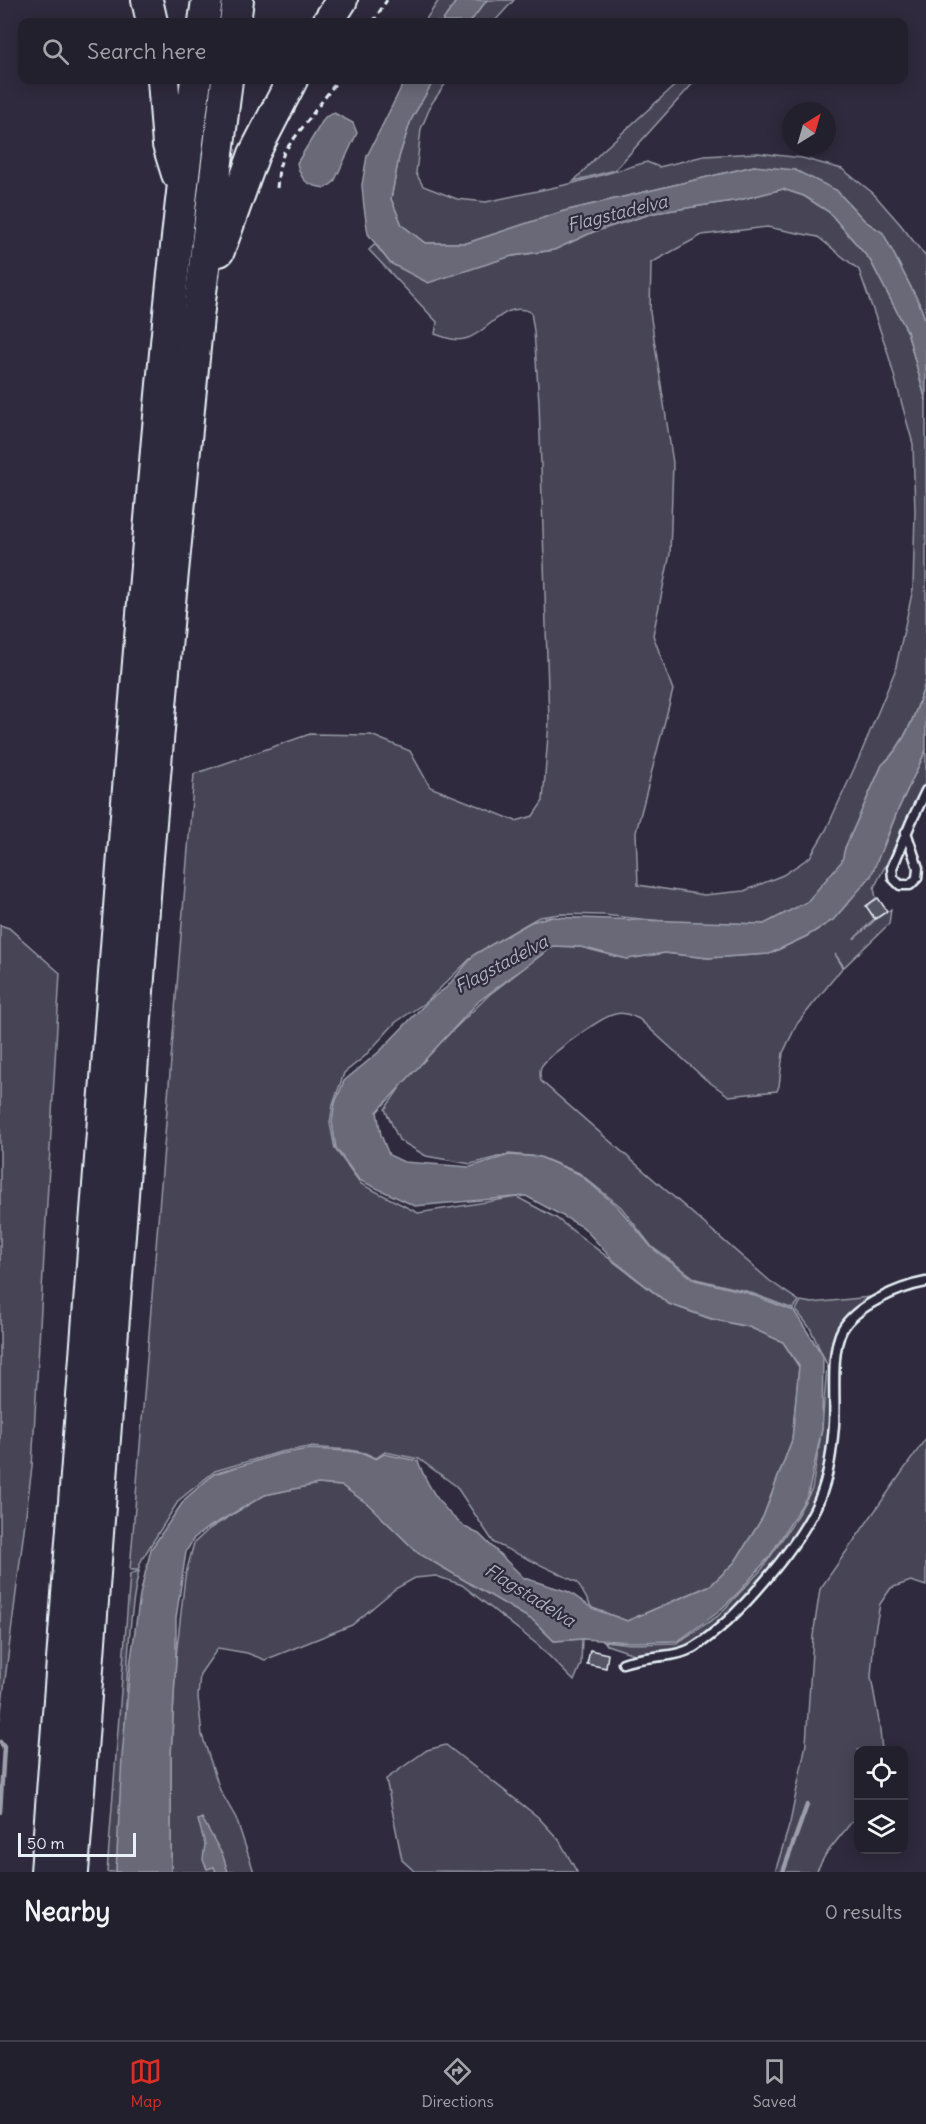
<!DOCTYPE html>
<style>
:root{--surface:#23202e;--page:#2f2d3a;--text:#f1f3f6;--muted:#a3a3aa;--line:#403e4a;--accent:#d93025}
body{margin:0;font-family:Delius,sans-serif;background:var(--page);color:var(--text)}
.controls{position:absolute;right:18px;bottom:18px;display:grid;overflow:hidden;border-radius:12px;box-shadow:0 3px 15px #0003}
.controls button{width:54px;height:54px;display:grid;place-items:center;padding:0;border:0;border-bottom:2px solid var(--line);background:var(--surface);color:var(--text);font:30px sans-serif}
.compass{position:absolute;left:782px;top:102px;width:54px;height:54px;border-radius:50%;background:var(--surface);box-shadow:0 3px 15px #0003;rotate:37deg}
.scale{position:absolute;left:18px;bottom:15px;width:118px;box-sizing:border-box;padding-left:6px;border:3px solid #e8f1f8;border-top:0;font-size:16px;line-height:21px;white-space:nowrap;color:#e8f1f8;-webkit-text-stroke:4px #2f2a3d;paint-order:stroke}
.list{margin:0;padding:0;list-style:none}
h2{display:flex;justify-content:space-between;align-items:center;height:78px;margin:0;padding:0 24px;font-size:26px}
h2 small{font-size:20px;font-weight:400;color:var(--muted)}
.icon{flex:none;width:33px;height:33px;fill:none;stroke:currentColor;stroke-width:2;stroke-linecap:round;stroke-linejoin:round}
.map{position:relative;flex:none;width:926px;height:1872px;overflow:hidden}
.search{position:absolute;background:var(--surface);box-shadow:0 3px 15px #0003;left:18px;right:18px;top:18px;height:66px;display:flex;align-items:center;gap:15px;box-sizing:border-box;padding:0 21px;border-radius:12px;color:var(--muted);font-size:22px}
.sheet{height:168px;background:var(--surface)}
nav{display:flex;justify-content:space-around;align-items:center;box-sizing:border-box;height:84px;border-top:2px solid var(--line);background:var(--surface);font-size:16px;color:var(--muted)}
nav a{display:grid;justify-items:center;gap:3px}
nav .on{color:var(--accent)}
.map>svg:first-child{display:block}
.green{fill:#464455;stroke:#979aa6;stroke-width:1.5;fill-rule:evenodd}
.water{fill:#696978;stroke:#9c9fab;stroke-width:1.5}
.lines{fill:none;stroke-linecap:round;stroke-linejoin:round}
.stream{stroke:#9c9fab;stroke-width:4.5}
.building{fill:#575565;stroke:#e8f1f8;stroke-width:1.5}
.lane-casing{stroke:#e8f1f8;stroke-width:13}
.highway-casing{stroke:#e8f1f8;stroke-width:34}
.path{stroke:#e8f1f8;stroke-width:3;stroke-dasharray:6 4.5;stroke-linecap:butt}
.lane{stroke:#2f2a3d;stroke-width:8}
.highway{stroke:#2f2a3d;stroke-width:30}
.labels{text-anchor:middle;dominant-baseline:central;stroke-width:4.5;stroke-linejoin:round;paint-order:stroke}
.water-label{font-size:18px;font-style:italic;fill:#afb4be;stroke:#2f2a3d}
</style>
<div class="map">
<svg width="926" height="1872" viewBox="0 0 926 1872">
<rect width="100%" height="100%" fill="#2f2a3d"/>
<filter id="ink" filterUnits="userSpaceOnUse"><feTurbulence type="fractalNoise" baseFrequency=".0167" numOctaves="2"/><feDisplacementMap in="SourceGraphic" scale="12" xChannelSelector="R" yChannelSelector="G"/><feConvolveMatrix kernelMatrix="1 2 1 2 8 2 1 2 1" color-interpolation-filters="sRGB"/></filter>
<g filter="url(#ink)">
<g class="green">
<path d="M439,0H457L442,22H424Z"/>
<path d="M487,0H514L494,22H470Z"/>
<path d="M434,80H448L432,103L421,129L416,173L423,186L457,199L486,202L574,183L647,162L659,167L704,156L758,153L802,158L842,169L873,193L900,224L926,257V322L919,303L883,233L865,221L836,190L754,166L564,211L467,243H425L402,225L391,199L399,157L411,120Z"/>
<path d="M681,80H696L615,170L574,181L601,152Z"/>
<path d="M783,189L804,196L829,212L870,260L907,331L926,401V680C917,710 906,744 882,765L845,848L843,861L807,902L765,924L680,923L603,915L561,914L539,917L475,954L426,1002L396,1022L364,1057L344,1073L333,1105L330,1123L335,1149L361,1184L418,1213L517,1197L556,1218L669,1304L711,1319L749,1327L783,1342L799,1367L792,1440L763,1517L735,1562L711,1585L627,1621L592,1608L577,1582L494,1543L456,1486L419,1459L385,1452L376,1458L365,1453L350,1450L309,1447L280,1452L215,1471L179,1500L142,1559L138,1570H130L194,774L310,734L371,735L410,751L430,787L516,821L533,816L543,801L549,722L539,402L534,331L531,312C505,300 489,331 468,338C457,342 446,338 435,334L437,322L369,250L375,244L390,263L408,272L554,250L593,232L654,213L739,200ZM767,227L818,237L859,270L887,350L913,444L915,512L913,589L895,671L859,758L826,830L810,857L783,875L744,891L704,895L638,885L636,832L673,690L653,635L670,554L673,463L650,312L651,263L702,235Z"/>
<path d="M926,750V786L874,888L876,898L867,906L874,919L854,939L875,920L891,909L889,924L844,967L835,954L843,967L797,1024L783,1053L779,1086L777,1091L729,1096L705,1079L639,1019C630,1015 623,1011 612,1015C599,1019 547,1056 541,1067C539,1072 540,1076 541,1081L770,1281L799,1301L793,1309L746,1291L696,1279L652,1247L621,1207L579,1173L540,1157L509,1154L471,1164L426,1156L399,1140L385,1109L403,1083L445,1038L490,994L553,946L581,947L627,959L665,953L708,958L769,954L807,936L833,920L847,904L883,849L897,812Z"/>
<path d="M0,925L9,928L60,973L32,1467L0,1719Z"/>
<path d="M870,1297L872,1300L854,1312L835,1331L834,1348L836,1398L818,1505L739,1609L688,1647L665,1653L637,1655L607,1645L604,1641L631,1644L677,1643L718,1616L762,1569L791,1526L812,1489L822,1428L827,1365L810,1328L796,1310L801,1301L812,1303Z"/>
<path d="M926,1438V1586L911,1581L891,1588L880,1604L874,1636L871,1677L879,1721L882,1750H858V1814L826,1854L816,1872H775L790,1823L806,1744L813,1636L820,1589Z"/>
<path d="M318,1484L342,1486L368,1504L418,1553L534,1621L554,1641L582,1639L581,1664L574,1681L538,1645L462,1585L436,1576L415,1578L395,1589L352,1625L265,1660L247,1653L218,1648L200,1674L198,1697L202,1735L220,1790L236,1818L254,1872H171V1755L176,1657L185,1577L194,1543L209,1529L264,1495Z"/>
<path d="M139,1571C129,1614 128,1658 126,1703C124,1759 121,1816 116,1872H107L130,1574Z"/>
<path d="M446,1745L538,1817L559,1840L577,1872L414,1871L402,1860L386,1779L427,1750Z"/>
</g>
<g class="water">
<path d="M457,0H487L470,22H442Z"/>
<path d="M405,80H434L411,120L399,157L391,199L402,225L425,243H467L564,211L754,166L795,170L836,190L865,221L883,233L919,303L926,322V401L907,331L870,260L829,212L804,196L783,189L739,200L654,213L593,232L554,250L512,256L428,283L390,263L368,234L364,207L362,185L367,156Z"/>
<path d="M334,113L353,123L357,133L334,182L326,188C307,186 301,181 297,163L325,117Z"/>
<path d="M926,680V750L897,812L871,876L833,920L807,936L769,954L708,958L665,953L627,959L581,947L553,946L479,1001L377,1112L381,1135L389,1155L404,1162L470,1167L509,1155L540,1157L579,1174L618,1207L652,1248L695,1280L745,1292L794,1311L823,1356L822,1428L808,1495L770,1556L739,1592L716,1614L678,1641L632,1642L582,1639L554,1641L534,1621L418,1553L368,1504L342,1486L318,1484L265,1495L206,1529L194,1538L186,1552L176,1618V1657L171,1755V1872H116L122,1757L130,1666L140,1595L151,1549L185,1499L214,1474L279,1454L309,1449L349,1451L365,1454L376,1459L384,1454L418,1461C428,1489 450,1523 479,1534L524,1578L569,1592L592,1608L627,1621L711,1585L735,1562L763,1517L792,1440L799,1366L783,1342L749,1327L712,1319L669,1304L613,1260L583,1227L526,1196L415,1206L359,1180L336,1148L332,1122L335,1103L344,1081L380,1051L428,1001L447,987L475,954L531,922L549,917L764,924L807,902L842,861L845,848L882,765C906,744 917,710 926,680Z"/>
<path d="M202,1818L223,1856L228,1872H216L214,1867L207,1869L203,1860L205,1844L198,1820Z"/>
</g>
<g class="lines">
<g class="stream">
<path d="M0,1742L4,1747L0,1812"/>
<path d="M783,1872L807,1805"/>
</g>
</g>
<g class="building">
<path d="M878,898L887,911L875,919L866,906Z"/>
<path d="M590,1650L608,1654L606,1668L587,1664Z"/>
</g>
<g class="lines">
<g class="lane-casing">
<g id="lane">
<path d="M906,832L918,868L917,878L910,885H900L893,878L892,868L911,822L926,791"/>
<path d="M623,1663C646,1654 672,1660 694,1647C735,1622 800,1545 819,1500C829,1476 832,1450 834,1425C836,1398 830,1353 842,1330C855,1306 899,1287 926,1282"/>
</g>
</g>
<g class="highway-casing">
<g id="highway">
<path d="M147,0L152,22"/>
<path d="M204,22L207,0"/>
<path d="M235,22L238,0"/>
<path d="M328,22L342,0"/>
<path d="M163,80L168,145L177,174"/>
<path d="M219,251L254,154L292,80"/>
<path d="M46,1872C74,1493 100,1114 132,736C150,517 167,297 196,80"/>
<path d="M73,1872L147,869L169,613L198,317L227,80"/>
</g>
</g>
<g class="path">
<path d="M373,22L387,0"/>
<path d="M277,188L279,168L284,152L338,80"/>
</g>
<use href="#lane" class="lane"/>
<use href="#highway" class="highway"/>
</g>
</g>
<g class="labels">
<g class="water-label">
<text transform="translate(617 213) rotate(-14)">Flagstadelva</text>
<text transform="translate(501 964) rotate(-28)">Flagstadelva</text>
<text transform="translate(530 1595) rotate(32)">Flagstadelva</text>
</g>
</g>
</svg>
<div class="controls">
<button><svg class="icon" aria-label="locate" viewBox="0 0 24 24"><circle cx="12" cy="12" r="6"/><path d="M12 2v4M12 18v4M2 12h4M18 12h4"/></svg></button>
<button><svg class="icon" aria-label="layers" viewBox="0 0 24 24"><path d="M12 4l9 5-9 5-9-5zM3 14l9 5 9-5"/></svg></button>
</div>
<svg class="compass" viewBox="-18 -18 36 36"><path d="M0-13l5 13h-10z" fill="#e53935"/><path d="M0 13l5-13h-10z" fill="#a3a3aa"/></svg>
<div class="scale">50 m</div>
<div class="search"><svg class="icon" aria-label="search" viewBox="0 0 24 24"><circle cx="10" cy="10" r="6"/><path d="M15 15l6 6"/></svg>Search here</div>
</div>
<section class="sheet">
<h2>Nearby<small>0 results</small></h2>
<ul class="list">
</ul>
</section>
<nav>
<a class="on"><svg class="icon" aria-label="map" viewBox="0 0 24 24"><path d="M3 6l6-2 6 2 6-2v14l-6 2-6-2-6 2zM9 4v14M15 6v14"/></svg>Map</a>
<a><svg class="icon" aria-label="directions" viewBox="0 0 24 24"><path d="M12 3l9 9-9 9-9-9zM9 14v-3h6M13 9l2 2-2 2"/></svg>Directions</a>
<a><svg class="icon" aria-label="saved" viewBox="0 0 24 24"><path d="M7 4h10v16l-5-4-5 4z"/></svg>Saved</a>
</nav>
